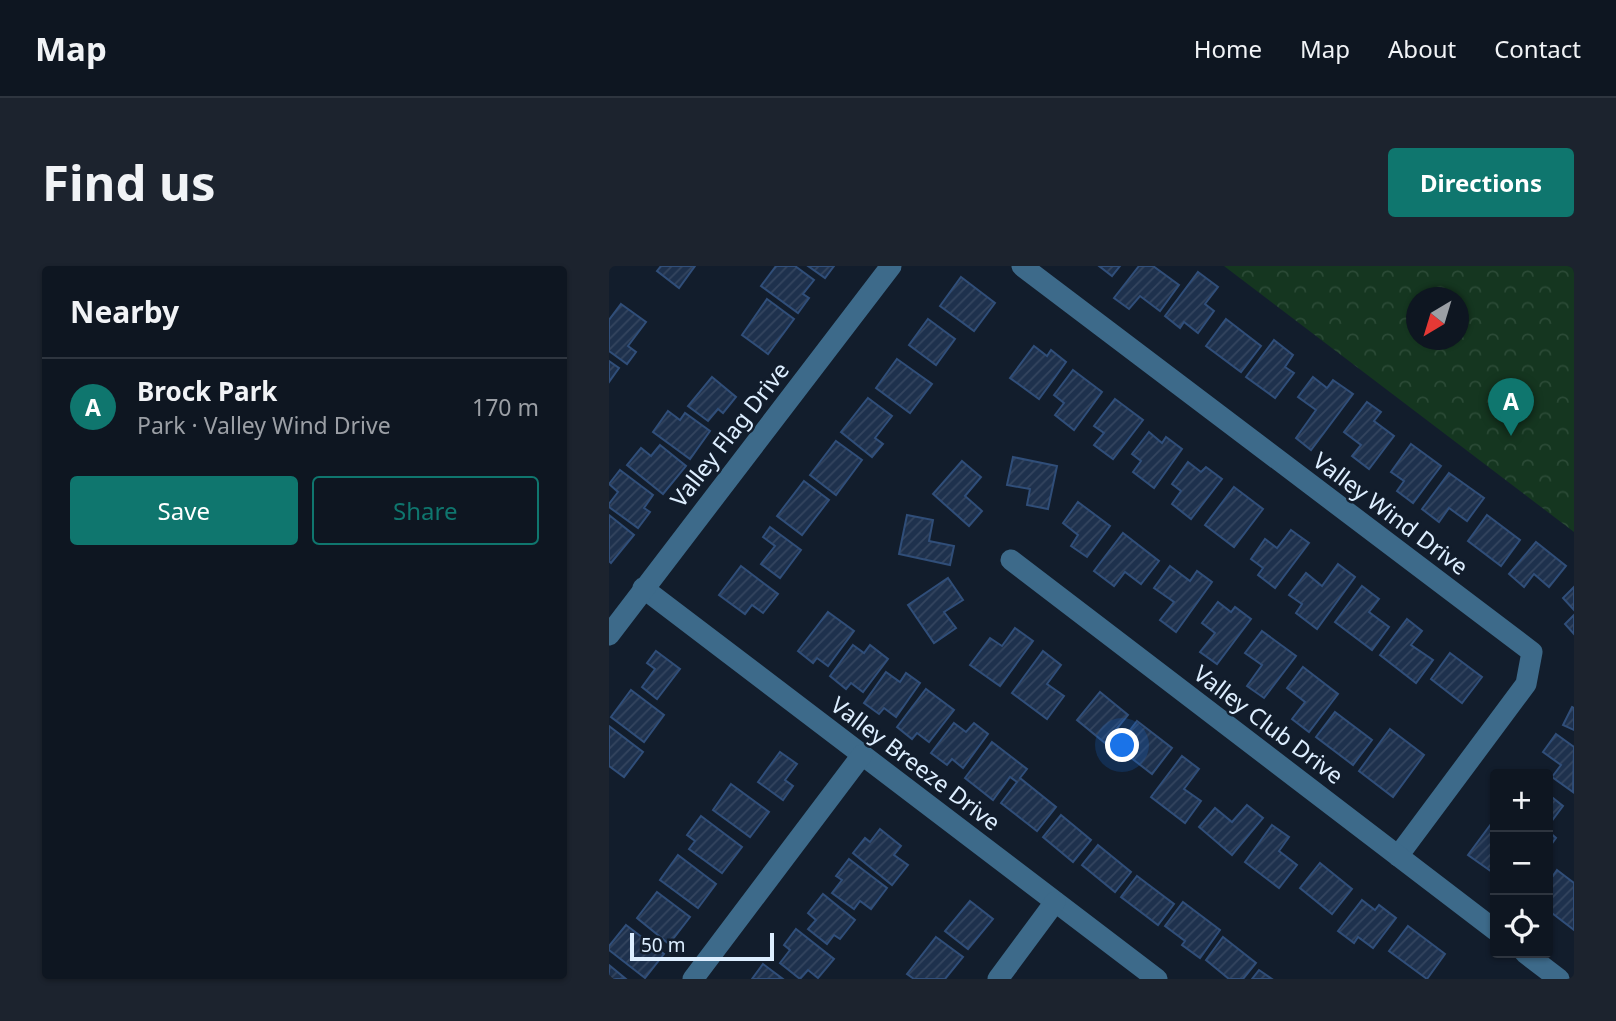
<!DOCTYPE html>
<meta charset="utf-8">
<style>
:root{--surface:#0e1621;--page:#1c232e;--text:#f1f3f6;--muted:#9b9fa5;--line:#2e353f;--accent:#0f766e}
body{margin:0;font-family:"Noto Sans",sans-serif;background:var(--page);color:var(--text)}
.controls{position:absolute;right:21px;bottom:21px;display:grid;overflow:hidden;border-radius:7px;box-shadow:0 2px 5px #0004}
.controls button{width:63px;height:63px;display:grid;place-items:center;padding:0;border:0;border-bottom:2px solid var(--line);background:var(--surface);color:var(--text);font:35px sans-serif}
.compass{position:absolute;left:797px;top:21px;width:63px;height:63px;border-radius:50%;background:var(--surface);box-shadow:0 2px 5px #0004;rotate:218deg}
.scale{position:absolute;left:21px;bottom:18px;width:144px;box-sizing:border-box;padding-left:7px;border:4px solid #def;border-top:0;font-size:19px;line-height:24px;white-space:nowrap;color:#def;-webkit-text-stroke:5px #121d2c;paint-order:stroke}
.you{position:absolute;left:514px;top:480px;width:24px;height:24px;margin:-18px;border:5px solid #fff;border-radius:50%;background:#1a73e8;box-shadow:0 0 0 10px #1a73e833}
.badge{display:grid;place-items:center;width:46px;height:46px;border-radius:50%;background:var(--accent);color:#fff;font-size:23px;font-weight:700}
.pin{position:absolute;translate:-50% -58px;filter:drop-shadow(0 2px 4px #0008)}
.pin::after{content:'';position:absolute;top:37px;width:24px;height:21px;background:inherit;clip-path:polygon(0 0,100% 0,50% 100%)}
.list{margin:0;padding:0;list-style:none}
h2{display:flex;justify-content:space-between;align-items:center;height:91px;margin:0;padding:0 28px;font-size:30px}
h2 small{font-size:23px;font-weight:400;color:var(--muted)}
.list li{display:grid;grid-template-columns:46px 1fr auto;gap:21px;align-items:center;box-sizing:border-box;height:98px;padding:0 28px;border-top:2px solid var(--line)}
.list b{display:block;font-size:26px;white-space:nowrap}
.list p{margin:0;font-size:23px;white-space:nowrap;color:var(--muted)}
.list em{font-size:23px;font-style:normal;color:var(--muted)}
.actions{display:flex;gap:14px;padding:21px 28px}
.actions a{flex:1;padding:16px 0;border:2px solid var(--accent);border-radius:7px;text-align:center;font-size:24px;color:var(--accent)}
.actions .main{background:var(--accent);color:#fff}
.icon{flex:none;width:38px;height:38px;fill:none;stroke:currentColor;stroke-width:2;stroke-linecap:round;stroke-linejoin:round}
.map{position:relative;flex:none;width:965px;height:713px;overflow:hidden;border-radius:7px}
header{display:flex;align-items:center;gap:42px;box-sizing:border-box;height:98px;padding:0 35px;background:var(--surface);border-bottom:2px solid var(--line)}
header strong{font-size:33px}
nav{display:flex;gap:38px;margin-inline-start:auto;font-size:24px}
.intro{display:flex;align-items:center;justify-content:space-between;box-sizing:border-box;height:168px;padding:0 42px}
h1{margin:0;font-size:49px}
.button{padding:18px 32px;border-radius:7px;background:var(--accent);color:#fff;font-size:24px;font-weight:700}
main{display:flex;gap:42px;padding:0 42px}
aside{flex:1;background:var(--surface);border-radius:7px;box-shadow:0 2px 5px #0004}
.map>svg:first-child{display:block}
.park{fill:url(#park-crowns);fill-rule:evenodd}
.building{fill:url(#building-hatch);stroke:#304e79;stroke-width:2}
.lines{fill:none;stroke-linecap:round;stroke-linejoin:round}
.minor{stroke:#3d6a8a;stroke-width:21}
.labels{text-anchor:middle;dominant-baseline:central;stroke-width:5;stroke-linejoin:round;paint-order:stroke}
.street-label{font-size:23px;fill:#def;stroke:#121d2c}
</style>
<header>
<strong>Map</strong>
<nav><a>Home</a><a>Map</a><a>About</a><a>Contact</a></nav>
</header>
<div class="intro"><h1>Find us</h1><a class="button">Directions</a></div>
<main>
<aside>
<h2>Nearby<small></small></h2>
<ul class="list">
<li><span class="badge">A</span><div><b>Brock Park</b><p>Park · Valley Wind Drive</p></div><em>170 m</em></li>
</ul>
<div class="actions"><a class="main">Save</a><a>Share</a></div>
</aside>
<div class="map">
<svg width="965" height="713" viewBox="0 0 965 713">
<defs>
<pattern id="park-crowns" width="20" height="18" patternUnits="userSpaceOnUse" patternTransform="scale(1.75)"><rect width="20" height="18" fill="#153620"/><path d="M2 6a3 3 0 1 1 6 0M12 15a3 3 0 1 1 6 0" fill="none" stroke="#2b4a36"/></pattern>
<pattern id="building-hatch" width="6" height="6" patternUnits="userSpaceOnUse" patternTransform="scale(1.75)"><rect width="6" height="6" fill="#1e314d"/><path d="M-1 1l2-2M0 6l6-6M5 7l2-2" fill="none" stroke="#34455f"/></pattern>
</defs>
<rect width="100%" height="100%" fill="#121d2c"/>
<path class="park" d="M615,0H965V266ZM808,32H850V74H808Z"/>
<g class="building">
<path d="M52,0H86L70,22L48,5Z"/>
<path d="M167,0H186L205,14L194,28L200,32L189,47L152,20Z"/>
<path d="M199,0H225L216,12Z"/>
<path d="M490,0H511L503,10Z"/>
<path d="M530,0H544L570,19L551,45L531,30L520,43L505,32Z"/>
<path d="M589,6L609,21L596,38L605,45L589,67L575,56L571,62L556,50Z"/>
<path d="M352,11L386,37L365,65L331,40Z"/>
<path d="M158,33L185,53L159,88L133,69Z"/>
<path d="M12,38L37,56L19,80L27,86L18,98L0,85V54Z"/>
<path d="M319,53L346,73L327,99L300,79Z"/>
<path d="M617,53L652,80L632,106L597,80Z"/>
<path d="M665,74L684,89L676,101L685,107L666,132L637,111Z"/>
<path d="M425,80L438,90L442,84L457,96L430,133L401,112Z"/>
<path d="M288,93L323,118L301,147L267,122Z"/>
<path d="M0,95L10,102L0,116Z"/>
<path d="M464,104L493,126L465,164L446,149L455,137L445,129Z"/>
<path d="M103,111L127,131L114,147L109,143L99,155L79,140Z"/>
<path d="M704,111L718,122L724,114L744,128L702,184L687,172L707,144L689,131Z"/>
<path d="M259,132L283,150L266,172L274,178L263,191L232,166Z"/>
<path d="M506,133L534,154L504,193L485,179L495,167L485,160Z"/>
<path d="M758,136L772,146L765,155L785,170L760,203L743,190L752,179L735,166Z"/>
<path d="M59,145L71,154L76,147L101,165L81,193L44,166Z"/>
<path d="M540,166L553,177L557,171L573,183L545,222L524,206L532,195L523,188Z"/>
<path d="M227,175L253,194L227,229L201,209Z"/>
<path d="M802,178L832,200L804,237L788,225L795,215L782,206Z"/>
<path d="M51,179L77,200L54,228L18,199L32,182L42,190Z"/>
<path d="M404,191L448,200L439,243L418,239L421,223L398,219Z"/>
<path d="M353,195L372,211L356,230L373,245L360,260L324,228Z"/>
<path d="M579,196L592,206L597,201L613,213L582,253L563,238L572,225L563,218Z"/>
<path d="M11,204L44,229L35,242L41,246L29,262L0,241V238L9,226L0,218Z"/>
<path d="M840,207L875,232L858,255L840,242L830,256L813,243Z"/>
<path d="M195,215L220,234L193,269L168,250Z"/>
<path d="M625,221L654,243L625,281L596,259Z"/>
<path d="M469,236L501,260L478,291L462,280L469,269L454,257Z"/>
<path d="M0,249L25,269L2,297L0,295Z"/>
<path d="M298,249L324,254L320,275L345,280L341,299L290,288Z"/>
<path d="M878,249L911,274L892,300L859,275Z"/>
<path d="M161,261L192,284L171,312L152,298L166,280L154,271Z"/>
<path d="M682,264L700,277L666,322L649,309L654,302L642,293L656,273L668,282Z"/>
<path d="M514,267L550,295L532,318L516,306L505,320L485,305Z"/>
<path d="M927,276L957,300L940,321L925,308L915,321L900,308Z"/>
<path d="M729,298L746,311L708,363L687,347L693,338L680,329L697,307L713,320Z"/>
<path d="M132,300L169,328L154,347L143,339L136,348L110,329Z"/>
<path d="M561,300L581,315L588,305L603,316L567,366L551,354L565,336L545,322Z"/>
<path d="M339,312L354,334L335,346L347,362L325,377L299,339Z"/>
<path d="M753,320L770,333L760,346L780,361L763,384L726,356Z"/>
<path d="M965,321V344L954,332Z"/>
<path d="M609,336L622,346L626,341L642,353L608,398L591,386L606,367L593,357Z"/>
<path d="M219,346L245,365L219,400L208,392L204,397L189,385Z"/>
<path d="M965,349V368L956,358Z"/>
<path d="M798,353L813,365L802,379L824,394L807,417L771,389Z"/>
<path d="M406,362L424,375L391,420L361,399L381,372L393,380Z"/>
<path d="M653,365L687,390L655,432L638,420L653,399L636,387Z"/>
<path d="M244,379L255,387L261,379L279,393L254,426L242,417L237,423L221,410Z"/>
<path d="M47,385L71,403L48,433L33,421L46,403L38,397Z"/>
<path d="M434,385L452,399L438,418L455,430L438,453L403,427Z"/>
<path d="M841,387L873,411L853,437L822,413Z"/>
<path d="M694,401L729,428L700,466L683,453L696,436L678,422Z"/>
<path d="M277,406L291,416L297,407L311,417L287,451L275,442L270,448L255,437Z"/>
<path d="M317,423L345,444L320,476L308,467L303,473L288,461Z"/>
<path d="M22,424L55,449L35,476L2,451Z"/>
<path d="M491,426L519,449L496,477L468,454Z"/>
<path d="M963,441L965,442V464L954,459Z"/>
<path d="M726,446L763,474L744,499L707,471Z"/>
<path d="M528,455L563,482L543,508L508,481Z"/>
<path d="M345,457L357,466L365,457L379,468L354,502L343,493L338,499L322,487Z"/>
<path d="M0,460L34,486L15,511L0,500Z"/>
<path d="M781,463L815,489L784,531L750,505Z"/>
<path d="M947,468L965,481L964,526L943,511L952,499L934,486Z"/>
<path d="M383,476L418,503L411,512L447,541L428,565L392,537L408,516L401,511L384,534L356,512Z"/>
<path d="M171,486L188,498L176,514L184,520L174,534L149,516Z"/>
<path d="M573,490L590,503L575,523L592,535L576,557L542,531Z"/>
<path d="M122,518L160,546L141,571L104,544Z"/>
<path d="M939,528L954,540L939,560Z"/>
<path d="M638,539L654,552L623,589L590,561L606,542L623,556Z"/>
<path d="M452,549L482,574L464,596L434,571Z"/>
<path d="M92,550L133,581L113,607L80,583L86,575L78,569Z"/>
<path d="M885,554L886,555V608L859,589Z"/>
<path d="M663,559L680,571L670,585L688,599L670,622L636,596Z"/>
<path d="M271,563L292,580L285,589L299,599L283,619L244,587L256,572L261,576Z"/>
<path d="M939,565L947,572L939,583Z"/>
<path d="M489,579L522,606L506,626L473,599Z"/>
<path d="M69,589L107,618L89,642L51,614Z"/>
<path d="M240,593L278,622L262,643L251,635L245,643L223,627L233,614L227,610Z"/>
<path d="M711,597L743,623L723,648L691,622Z"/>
<path d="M948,604L965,617V664L939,644V617Z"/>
<path d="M528,610L565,638L549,659L512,631Z"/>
<path d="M48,626L81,651L60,678L28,652Z"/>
<path d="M214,628L246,654L231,673L225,669L218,678L199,663L207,654L199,647Z"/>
<path d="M753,634L766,644L770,639L787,652L764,682L749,671L745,677L729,665Z"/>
<path d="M361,635L384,653L359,683L336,665Z"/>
<path d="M574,636L611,664L591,692L573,679L576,675L556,660Z"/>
<path d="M17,659L55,688L36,712L0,684V680Z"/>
<path d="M799,660L836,688L818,713L780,685Z"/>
<path d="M187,663L225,693L209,712L199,704L191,713L171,697L181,684L175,679Z"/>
<path d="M327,671L354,691L336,713H305L298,708Z"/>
<path d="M614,671L647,697L634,713H620L597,694Z"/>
<path d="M154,698L174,713H143Z"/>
<path d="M0,699L17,713H0Z"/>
<path d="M650,704L663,713H643Z"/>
</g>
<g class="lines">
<g class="minor">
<path d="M413,0L923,386L917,418L789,590"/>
<path d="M402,294L886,664"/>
<path d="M34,322L548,713"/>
<path d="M0,369L282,0"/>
<path d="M916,687L950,713"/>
<path d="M84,713L253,489"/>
<path d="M389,713L446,636"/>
</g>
</g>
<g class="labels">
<g class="street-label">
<text transform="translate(120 168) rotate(-52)">Valley Flag Drive</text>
<text transform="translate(782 247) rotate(37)">Valley Wind Drive</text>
<text transform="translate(660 458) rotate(37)">Valley Club Drive</text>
<text transform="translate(307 497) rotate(37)">Valley Breeze Drive</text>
</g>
</g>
</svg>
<div class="controls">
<button>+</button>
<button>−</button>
<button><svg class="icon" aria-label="locate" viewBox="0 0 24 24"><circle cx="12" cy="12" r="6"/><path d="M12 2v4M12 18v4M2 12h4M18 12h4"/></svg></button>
</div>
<svg class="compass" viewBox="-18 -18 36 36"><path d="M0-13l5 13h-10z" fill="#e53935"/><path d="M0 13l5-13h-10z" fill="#9b9fa5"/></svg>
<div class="scale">50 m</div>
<div class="you"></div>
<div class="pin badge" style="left:902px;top:170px">A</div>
</div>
</main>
